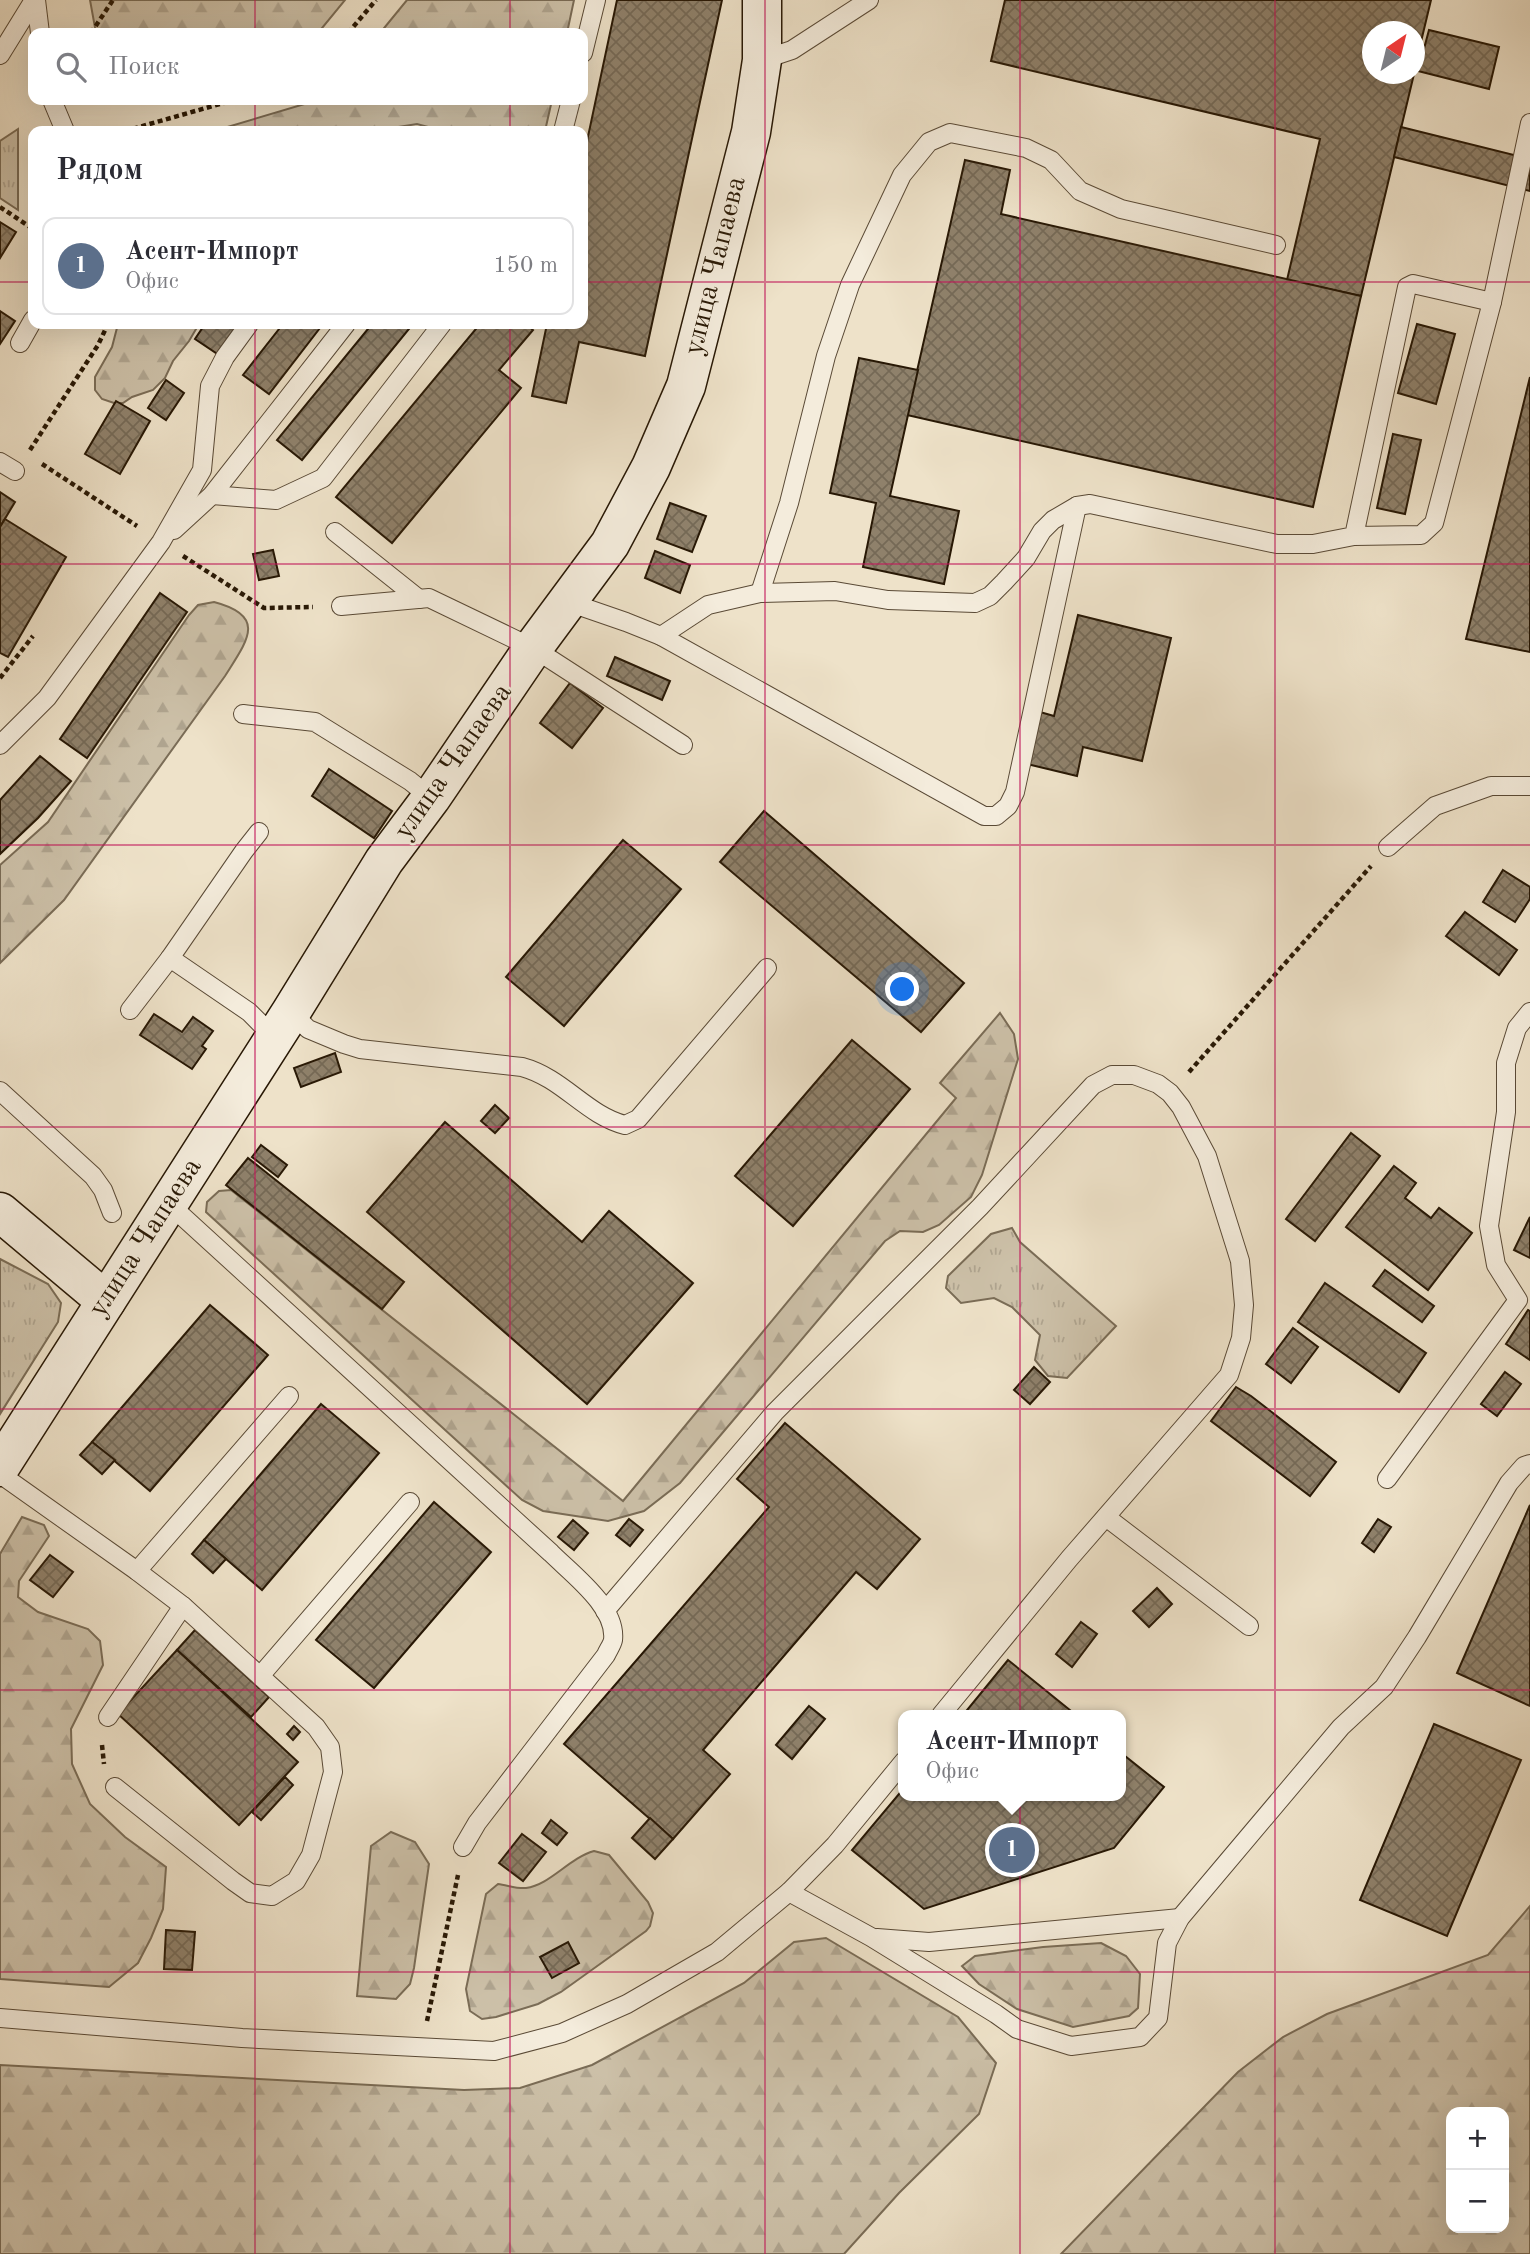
<!DOCTYPE html>
<html lang="ru">
<meta charset="utf-8">
<style>
:root{--surface:#fff;--page:#f7f7f7;--text:#2b2b33;--muted:#7c7c81;--line:#e1e1e2;--accent:#1a73e8}
body{margin:0;font-family:"Old Standard TT",serif;background:var(--page);color:var(--text)}
.controls{position:absolute;right:21px;bottom:21px;display:grid;overflow:hidden;border-radius:14px;box-shadow:0 7px 28px #0002}
.controls button{width:63px;height:63px;display:grid;place-items:center;padding:0;border:0;border-bottom:2px solid var(--line);background:var(--surface);color:var(--text);font:35px sans-serif}
.compass{position:absolute;left:1362px;top:21px;width:63px;height:63px;border-radius:50%;background:var(--surface);box-shadow:0 7px 28px #0002;rotate:35deg}
.you{position:absolute;left:903px;top:990px;width:24px;height:24px;margin:-18px;border:5px solid #fff;border-radius:50%;background:#1a73e8;box-shadow:0 0 0 10px #1a73e833}
.badge{display:grid;place-items:center;width:46px;height:46px;border-radius:50%;background:var(--accent);color:#fff;font-size:23px;font-weight:700}
.pin{position:absolute;translate:-50% -50%;border:4px solid #fff;box-shadow:0 2px 7px #0006}
.popup{position:absolute;left:898px;top:1710px;width:228px;height:91px;box-sizing:border-box;display:grid;place-content:center;border-radius:14px;background:var(--surface);filter:drop-shadow(0 2px 5px #0005);font-size:23px;white-space:nowrap;color:var(--muted)}
.popup b{font-size:26px;color:var(--text)}
.popup::after{content:'';position:absolute;left:50%;top:100%;margin-left:-14px;border:14px solid transparent;border-top-color:var(--surface)}
.list{margin:0;padding:0;list-style:none}
h2{display:flex;justify-content:space-between;align-items:center;height:91px;margin:0;padding:0 28px;font-size:30px}
h2 small{font-size:23px;font-weight:400;color:var(--muted)}
.list li{display:grid;grid-template-columns:46px 1fr auto;gap:21px;align-items:center;box-sizing:border-box;height:98px;margin:0 14px 14px;padding:0 14px;border:2px solid var(--line);border-radius:14px}
.list b{display:block;font-size:26px;white-space:nowrap}
.list p{margin:0;font-size:23px;white-space:nowrap;color:var(--muted)}
.list em{font-size:23px;font-style:normal;color:var(--muted)}
.icon{flex:none;width:38px;height:38px;fill:none;stroke:currentColor;stroke-width:2;stroke-linecap:round;stroke-linejoin:round}
.map{position:relative;flex:none;width:1530px;height:2254px;overflow:hidden}
.search{position:absolute;background:var(--surface);box-shadow:0 7px 28px #0002;left:28px;top:28px;width:560px;height:77px;display:flex;align-items:center;gap:18px;box-sizing:border-box;padding:0 24px;border-radius:14px;color:var(--muted);font-size:26px}
.panel{position:absolute;background:var(--surface);box-shadow:0 7px 28px #0002;left:28px;top:126px;width:560px;height:203px;border-radius:14px}
.map>svg:first-child{display:block}
.grass{fill:url(#grass-tufts);stroke:#7a6c56;stroke-width:2}
.forest{fill:url(#forest-firs);stroke:#7a6c56;stroke-width:2;fill-rule:evenodd}
.building{fill:url(#building-cross-hatch);stroke:#281805;stroke-width:2}
.lines{fill:none;stroke-linecap:round;stroke-linejoin:round}
.lane-casing{stroke:#5a4a36;stroke-width:20}
.secondary-casing{stroke:#281805;stroke-width:41}
.path{stroke:#281805;stroke-width:4.5;stroke-dasharray:5 3.5;stroke-linecap:butt}
.lane{stroke:#f4ecdc;stroke-width:18}
.secondary{stroke:#f4ecdc;stroke-width:38}
.grid{fill:none;stroke:#c2185b;stroke-width:2;stroke-opacity:0.55}
.labels{text-anchor:middle;dominant-baseline:central;stroke-width:5;stroke-linejoin:round;paint-order:stroke}
.street-label{font-size:28px;fill:#281805;stroke:#f4ecdc}
</style>
<div class="map">
<svg width="1530" height="2254" viewBox="0 0 1530 2254">
<defs>
<pattern id="grass-tufts" width="24" height="20" patternUnits="userSpaceOnUse" patternTransform="scale(1.75)"><rect width="24" height="20" fill="#ccc0a8"/><path d="M3 7l-1-3M5 7V3M7 7l1-3M15 17l-1-3M17 17v-4M19 17l1-3" fill="none" stroke="#afa48f"/></pattern>
<pattern id="forest-firs" width="22" height="20" patternUnits="userSpaceOnUse" patternTransform="scale(1.75)"><rect width="22" height="20" fill="#ccc0a8"/><path d="M5 1l3.5 6h-7zM16 11l3.5 6h-7z" fill="#afa48f"/></pattern>
<pattern id="building-cross-hatch" width="8" height="8" patternUnits="userSpaceOnUse" patternTransform="scale(1.75)"><rect width="8" height="8" fill="#8f816b"/><path d="M0 0l8 8M0 8l8-8" fill="none" stroke="#756956"/></pattern>
</defs>
<rect width="100%" height="100%" fill="#eee2c9"/>
<filter id="stains"><feTurbulence type="fractalNoise" baseFrequency=".00286" numOctaves="4"/><feColorMatrix values="0 0 0 0 .2 0 0 0 0 .09 0 0 0 0 .02 0 0 0 .5 -.17"/></filter>
<radialGradient id="worn" r=".72"><stop offset=".6" stop-color="#630" stop-opacity="0"/><stop offset="1" stop-color="#630" stop-opacity=".3"/></radialGradient>
<g class="grass">
<path d="M18,129V210L0,198V141Z"/>
<path d="M1012,1228L1020,1242L1116,1326L1067,1378L1048,1376L1035,1360L1040,1335L1012,1307L994,1298L961,1303L946,1288L948,1276L991,1234Z"/>
<path d="M0,1259L48,1284L61,1303L58,1322L0,1414Z"/>
</g>
<g class="forest">
<path d="M90,0H345L318,33H96Z"/>
<path d="M407,0H574L567,33H380Z"/>
<path d="M318,100H552L545,131H443L417,124L373,131H214Z"/>
<path d="M118,324H199L189,341L173,361L165,378L153,390L132,397L123,403H114L102,399L95,390V377L112,347Z"/>
<path d="M214,602C268,616 247,641 225,676L64,900L0,963V865L48,822L189,615L198,605Z"/>
<path d="M1000,1013L1014,1034L1018,1059L982,1175L971,1197L939,1225L923,1232L900,1231L885,1241L680,1483L644,1511L608,1521L543,1511L522,1500L206,1212L207,1202L219,1191L231,1190L623,1501L956,1098L940,1083Z"/>
<path d="M22,1517L44,1525L49,1536L19,1581L18,1597L38,1612L88,1629L100,1641L103,1665L71,1729L72,1764L90,1804L125,1837L166,1867L163,1909L151,1938L138,1963L109,1987L0,1979V1554Z"/>
<path d="M391,1832L415,1842L429,1864L414,1968L410,1984L396,1999L357,1996L371,1846Z"/>
<path d="M594,1851L609,1855L648,1902L653,1913L650,1926L646,1931L561,1992L538,2004L496,2017L482,2019L470,2011L466,1989L486,1894L498,1884C507,1885 517,1889 526,1888C550,1885 569,1858 594,1851Z"/>
<path d="M1530,1906V2254H1061L1238,2072L1283,2037L1327,2014L1488,1955ZM1451,2112H1504V2228H1451Z"/>
<path d="M826,1938L958,2017L996,2063L979,2114L899,2193L844,2254H0V2065L464,2090L520,2088L592,2065L744,1983L794,1942Z"/>
<path d="M1101,1943L1126,1956L1140,1974L1138,2008L1129,2016L1073,2027L1017,2009L979,1984L962,1966L975,1956L1043,1947Z"/>
</g>
<g class="building">
<path d="M617,0H722L645,356L579,342L566,403L532,396L547,324H583V160Z"/>
<path d="M1005,0H1431L1414,71V32H1372V74H1414L1361,296L1287,280L1320,139L991,61Z"/>
<path d="M1429,30L1499,47L1489,89L1418,71Z"/>
<path d="M1401,127L1530,159V191L1394,157Z"/>
<path d="M965,160L1010,170L1001,214L1361,296L1313,507L907,415Z"/>
<path d="M0,222L16,232L0,258Z"/>
<path d="M0,311L15,321L0,344Z"/>
<path d="M205,324H240L219,355L195,339Z"/>
<path d="M283,324H323L269,394L243,375Z"/>
<path d="M372,324H413L302,460L277,440Z"/>
<path d="M480,324H526L533,330L499,370L521,388L392,543L336,497Z"/>
<path d="M1417,324L1455,334L1436,404L1398,393Z"/>
<path d="M859,358L918,370L890,496L959,511L944,584L863,567L876,503L830,493Z"/>
<path d="M1530,377V652L1466,639Z"/>
<path d="M166,380L184,393L166,420L148,408Z"/>
<path d="M116,401L150,421L120,474L85,454Z"/>
<path d="M1393,434L1421,440L1405,514L1377,508Z"/>
<path d="M0,492L15,502L0,527Z"/>
<path d="M670,503L706,516L692,552L657,539Z"/>
<path d="M5,519L66,557L8,657L0,653V527Z"/>
<path d="M273,550L279,576L259,580L253,554Z"/>
<path d="M655,551L690,565L680,593L645,578Z"/>
<path d="M160,593L187,612L87,758L60,739Z"/>
<path d="M1078,615L1171,638L1142,761L1083,747L1077,776L1027,764L1040,712L1054,716Z"/>
<path d="M615,657L670,681L662,700L607,676Z"/>
<path d="M570,683L603,708L572,748L540,723Z"/>
<path d="M40,756L71,781L38,818L0,854V800Z"/>
<path d="M329,769L392,811L374,838L312,796Z"/>
<path d="M764,811L964,983L921,1032L720,862Z"/>
<path d="M623,840L681,889L564,1026L506,977Z"/>
<path d="M1503,870L1530,887V899L1515,922L1483,902Z"/>
<path d="M1465,912L1517,950L1499,975L1446,936Z"/>
<path d="M154,1014L182,1032L193,1017L213,1031L202,1046L206,1049L192,1069L140,1035Z"/>
<path d="M852,1040L910,1089L793,1226L735,1176Z"/>
<path d="M335,1053L341,1072L301,1087L294,1068Z"/>
<path d="M495,1105L509,1118L495,1133L481,1121Z"/>
<path d="M445,1122L582,1242L609,1211L693,1283L587,1404L367,1212Z"/>
<path d="M1351,1133L1380,1156L1315,1241L1286,1219Z"/>
<path d="M261,1145L287,1165L278,1177L252,1157Z"/>
<path d="M248,1158L404,1282L382,1309L226,1185Z"/>
<path d="M1394,1166L1416,1183L1405,1198L1431,1218L1439,1208L1472,1233L1428,1290L1346,1227Z"/>
<path d="M1530,1217V1258L1514,1250Z"/>
<path d="M1385,1270L1434,1306L1422,1322L1373,1286Z"/>
<path d="M1325,1283L1426,1353L1399,1392L1298,1322Z"/>
<path d="M210,1305L268,1355L150,1491L92,1442Z"/>
<path d="M1528,1310L1530,1311V1360L1506,1344Z"/>
<path d="M1293,1328L1318,1347L1291,1383L1266,1364Z"/>
<path d="M1034,1367L1050,1382L1030,1404L1014,1390Z"/>
<path d="M1505,1372L1521,1384L1497,1416L1481,1404Z"/>
<path d="M1236,1387L1251,1396L1336,1462L1310,1496L1211,1421Z"/>
<path d="M321,1404L379,1453L262,1590L204,1540Z"/>
<path d="M785,1423L920,1539L877,1589L856,1572L703,1750L730,1774L673,1839L564,1744L769,1507L737,1479Z"/>
<path d="M92,1442L115,1460L102,1474L80,1455Z"/>
<path d="M434,1502L491,1552L374,1688L316,1640Z"/>
<path d="M1530,1505V1706L1457,1673Z"/>
<path d="M629,1519L643,1530L630,1546L616,1535Z"/>
<path d="M1378,1519L1391,1527L1374,1552L1362,1543Z"/>
<path d="M573,1520L588,1533L574,1550L558,1537Z"/>
<path d="M204,1540L226,1559L213,1573L192,1554Z"/>
<path d="M50,1555L73,1572L53,1597L30,1580Z"/>
<path d="M1157,1588L1172,1604L1149,1627L1133,1611Z"/>
<path d="M1081,1622L1097,1634L1072,1667L1056,1654Z"/>
<path d="M195,1630L269,1697L251,1717L177,1650Z"/>
<path d="M177,1650L298,1762L239,1825L118,1714Z"/>
<path d="M1008,1660L1076,1715H963Z"/>
<path d="M809,1706L825,1719L792,1759L776,1745Z"/>
<path d="M1434,1724L1521,1760L1447,1936L1360,1900Z"/>
<path d="M294,1726L300,1732L293,1740L287,1734Z"/>
<path d="M1120,1752L1164,1787L1114,1848L924,1909L852,1850L904,1788V1796H1120Z"/>
<path d="M285,1777L293,1785L261,1820L252,1812Z"/>
<path d="M650,1818L673,1839L655,1859L632,1838Z"/>
<path d="M551,1820L567,1833L557,1845L542,1833Z"/>
<path d="M522,1834L546,1852L523,1881L499,1863Z"/>
<path d="M166,1930L195,1932L192,1970L164,1969Z"/>
<path d="M568,1942L579,1963L552,1978L540,1957Z"/>
</g>
<g class="lines">
<g class="lane-casing">
<g id="lane">
<path d="M36,0L40,33"/>
<path d="M583,53L596,0"/>
<path d="M0,55L34,0"/>
<path d="M762,60L792,50L869,0"/>
<path d="M52,100L65,131"/>
<path d="M563,131L571,100"/>
<path d="M1492,302L1530,123"/>
<path d="M20,343L33,320"/>
<path d="M0,462L15,471"/>
<path d="M212,495L276,500L323,478L442,324"/>
<path d="M174,530L212,495L346,324"/>
<path d="M335,532L419,599"/>
<path d="M760,593L789,503L826,356L850,285L902,175L929,142L950,133L1026,148L1051,160L1080,191L1121,209L1276,245"/>
<path d="M568,602L626,622L661,636L708,605L760,593L835,591L888,600L975,603L990,596L1004,582L1026,558L1042,531L1053,520L1077,506L1090,504L1277,544H1313L1354,536L1407,287L1413,284L1492,302L1434,523L1421,535L1354,536"/>
<path d="M341,606L429,598L533,648L683,745"/>
<path d="M661,636L984,816H996L1008,806L1015,792L1077,506"/>
<path d="M243,714L315,722L410,781L431,798"/>
<path d="M0,745L47,698L161,542L202,470L210,386L225,357L249,324"/>
<path d="M1388,847L1435,806L1491,786H1530"/>
<path d="M170,958L249,1012L274,1037"/>
<path d="M130,1010L170,958L244,851L259,832"/>
<path d="M291,1012L308,1029L344,1044L360,1049L522,1067C563,1078 586,1115 625,1125L638,1119L767,968"/>
<path d="M0,1091L93,1176L103,1190L112,1213"/>
<path d="M169,1204L551,1553C572,1574 617,1607 613,1640C612,1645 608,1650 606,1655L477,1823L463,1847"/>
<path d="M0,1474L137,1571L183,1606L316,1727L330,1747L333,1772L311,1855L296,1881L272,1896L250,1893L233,1881L115,1787"/>
<path d="M1387,1479L1518,1300L1496,1265L1489,1226L1506,1112V1063L1517,1028L1530,1012"/>
<path d="M1106,1517L1249,1626"/>
<path d="M137,1571L289,1396"/>
<path d="M605,1611L775,1412L980,1207L1093,1085L1112,1075H1134L1158,1084L1170,1093L1181,1107L1207,1156L1240,1261L1244,1305L1241,1338L1229,1375L1069,1559L941,1715"/>
<path d="M260,1676L410,1502"/>
<path d="M108,1717L183,1606"/>
<path d="M789,1892L871,1937L996,2014L1017,2029L1071,2046L1140,2037L1158,2018L1167,1943L1180,1918L1341,1727L1384,1687L1417,1637L1509,1483L1524,1466L1530,1464"/>
<path d="M877,1938L929,1942L1180,1918"/>
<path d="M0,2018L242,2038L494,2051L562,2033L627,2004L717,1952L789,1892L835,1845L904,1761"/>
</g>
</g>
<g class="secondary-casing">
<g id="secondary">
<path d="M0,1212L106,1301"/>
<path d="M0,1467L291,1012L384,861L431,798L533,648L610,544L651,467L686,386L751,132L762,60V0"/>
</g>
</g>
<g class="path">
<path d="M91,33L113,0"/>
<path d="M348,33L376,0"/>
<path d="M125,131L234,100"/>
<path d="M0,207L33,229"/>
<path d="M30,450L98,345L108,324"/>
<path d="M42,464L137,526"/>
<path d="M183,556L264,608L313,607"/>
<path d="M0,678L33,636"/>
<path d="M1189,1072L1371,866"/>
<path d="M102,1745L104,1764"/>
<path d="M427,2021L458,1875"/>
</g>
<use href="#lane" class="lane"/>
<use href="#secondary" class="secondary"/>
</g>
<path class="grid" d="M255,0V33M510,0V33M765,0V2254M1020,0V2254M1275,0V2254M255,100V131M510,100V131M0,282H33M583,282H1530M255,324V2254M510,324V2254M0,564H1530M0,845H1530M0,1127H1530M0,1409H1530M0,1690H1530M0,1972H1530"/>
<g class="labels">
<g class="street-label">
<text transform="translate(716 266) rotate(-76)">улица Чапаева</text>
<text transform="translate(454 762) rotate(-55)">улица Чапаева</text>
<text transform="translate(146 1238) rotate(-57)">улица Чапаева</text>
</g>
</g>
<rect width="100%" height="100%" filter="url(#stains)"/>
<rect width="100%" height="100%" fill="url(#worn)"/>
</svg>
<div class="controls">
<button>+</button>
<button>−</button>
</div>
<svg class="compass" viewBox="-18 -18 36 36"><path d="M0-13l5 13h-10z" fill="#e53935"/><path d="M0 13l5-13h-10z" fill="#7c7c81"/></svg>
<div class="you"></div>
<div class="pin badge" style="left:1012px;top:1850px;background:#5c6f8a">1</div>
<div class="popup"><b>Асент-Импорт</b>Офис</div>
<div class="search"><svg class="icon" aria-label="search" viewBox="0 0 24 24"><circle cx="10" cy="10" r="6"/><path d="M15 15l6 6"/></svg>Поиск</div>
<section class="panel">
<h2>Рядом<small></small></h2>
<ul class="list">
<li><span class="badge" style="background:#5c6f8a">1</span><div><b>Асент-Импорт</b><p>Офис</p></div><em>150 m</em></li>
</ul>
</section>
</div>
